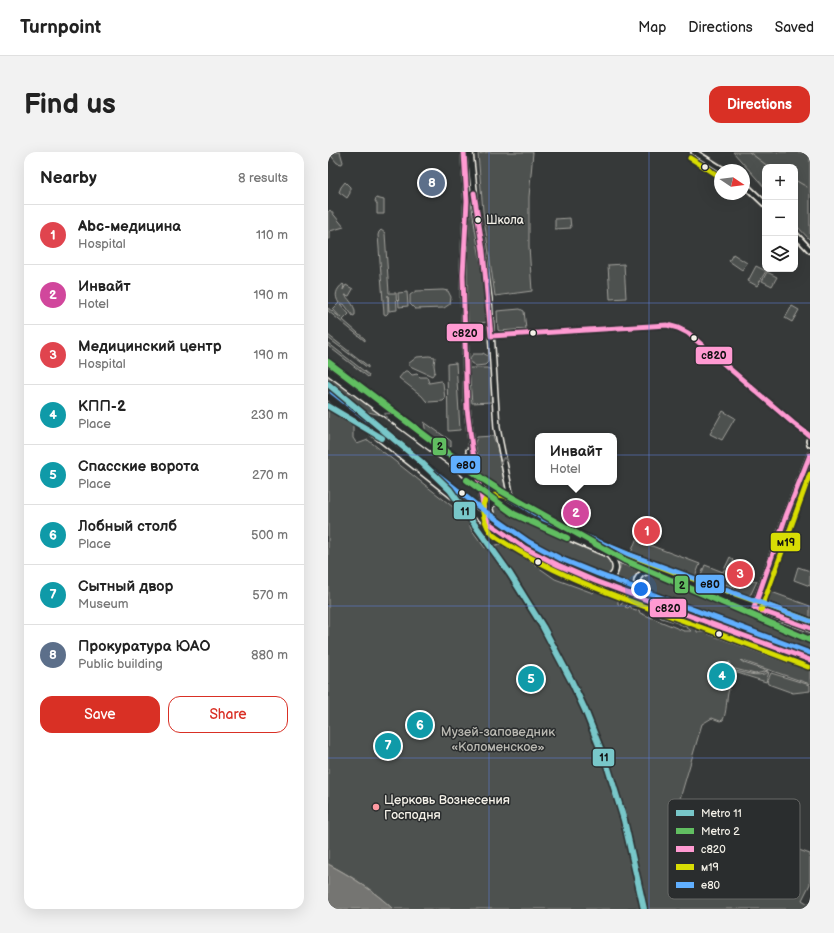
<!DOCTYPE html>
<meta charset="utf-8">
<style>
:root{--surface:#fff;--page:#f2f2f2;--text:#222;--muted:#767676;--line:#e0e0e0;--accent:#d93025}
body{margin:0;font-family:"Balsamiq Sans",sans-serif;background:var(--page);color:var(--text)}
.controls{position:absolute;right:12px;top:12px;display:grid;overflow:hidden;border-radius:8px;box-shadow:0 4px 16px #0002}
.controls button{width:36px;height:36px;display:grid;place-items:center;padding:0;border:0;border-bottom:1px solid var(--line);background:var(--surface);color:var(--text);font:20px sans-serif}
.compass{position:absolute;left:386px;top:12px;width:36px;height:36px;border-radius:50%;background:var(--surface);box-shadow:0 4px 16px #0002;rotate:103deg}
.you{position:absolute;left:313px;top:437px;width:14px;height:14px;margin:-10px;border:3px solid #fff;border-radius:50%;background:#1a73e8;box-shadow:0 0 0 6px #1a73e833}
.badge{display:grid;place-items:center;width:26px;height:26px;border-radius:50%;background:var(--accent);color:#fff;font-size:13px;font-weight:700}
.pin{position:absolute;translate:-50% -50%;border:2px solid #fff;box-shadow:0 1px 4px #0006}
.popup{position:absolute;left:207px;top:281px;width:82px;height:52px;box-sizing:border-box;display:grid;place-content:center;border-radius:8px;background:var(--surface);filter:drop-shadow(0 1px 3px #0005);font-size:13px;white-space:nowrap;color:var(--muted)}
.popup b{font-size:15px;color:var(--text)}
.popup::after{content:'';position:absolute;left:50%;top:100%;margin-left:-8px;border:8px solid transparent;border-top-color:var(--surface)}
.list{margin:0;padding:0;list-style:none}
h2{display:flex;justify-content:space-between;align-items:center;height:52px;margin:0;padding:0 16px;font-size:17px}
h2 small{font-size:13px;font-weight:400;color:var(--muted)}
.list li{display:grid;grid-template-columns:26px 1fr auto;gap:12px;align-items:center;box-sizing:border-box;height:60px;padding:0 16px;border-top:1px solid var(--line)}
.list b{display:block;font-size:15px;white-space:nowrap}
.list p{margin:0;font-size:13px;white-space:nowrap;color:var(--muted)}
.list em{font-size:13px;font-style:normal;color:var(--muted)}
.actions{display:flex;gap:8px;padding:12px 16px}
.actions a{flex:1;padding:9px 0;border:1px solid var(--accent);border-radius:12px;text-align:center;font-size:14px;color:var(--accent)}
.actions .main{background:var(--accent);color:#fff}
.icon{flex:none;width:22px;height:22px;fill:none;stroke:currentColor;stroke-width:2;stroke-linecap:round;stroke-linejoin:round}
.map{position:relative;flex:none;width:482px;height:757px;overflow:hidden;border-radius:12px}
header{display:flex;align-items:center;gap:24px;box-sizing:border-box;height:56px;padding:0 20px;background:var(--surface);border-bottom:1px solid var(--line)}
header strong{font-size:19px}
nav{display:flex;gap:22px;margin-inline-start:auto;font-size:14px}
.intro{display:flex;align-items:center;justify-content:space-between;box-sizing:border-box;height:96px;padding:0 24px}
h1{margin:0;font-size:28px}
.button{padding:10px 18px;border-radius:12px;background:var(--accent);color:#fff;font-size:14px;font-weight:700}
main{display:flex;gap:24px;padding:0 24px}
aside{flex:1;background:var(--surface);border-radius:12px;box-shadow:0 4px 16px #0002}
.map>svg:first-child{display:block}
.green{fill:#4e514f;stroke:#a1a19c}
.water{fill:#757572;stroke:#a8a7a1}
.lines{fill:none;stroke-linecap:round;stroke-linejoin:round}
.stream{stroke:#a8a7a1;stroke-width:1}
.minor-casing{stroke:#f4f1e8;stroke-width:6}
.tertiary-casing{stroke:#f4f1e8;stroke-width:8}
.secondary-casing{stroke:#f4f1e8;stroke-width:8}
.primary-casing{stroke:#f4f1e8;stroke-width:9}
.minor{stroke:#2a2d2e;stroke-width:3.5}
.tertiary{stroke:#2a2d2e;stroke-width:4.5}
.secondary{stroke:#2a2d2e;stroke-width:5}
.primary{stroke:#2a2d2e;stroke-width:6}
.bus-1-casing{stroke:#2a2d2e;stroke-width:8}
.bus-2-casing{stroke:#2a2d2e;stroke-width:8}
.bus-3-casing{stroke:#2a2d2e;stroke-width:8}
.bus-1{stroke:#ff9ad2;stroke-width:5}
.bus-2{stroke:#d8dd04;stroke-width:5}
.bus-3{stroke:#60afff;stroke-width:5}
.metro-1-casing{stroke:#2a2d2e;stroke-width:9}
.metro-2-casing{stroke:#2a2d2e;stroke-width:9}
.metro-1{stroke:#78c7c9;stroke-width:6}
.metro-2{stroke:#61be61;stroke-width:6}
.oneway{stroke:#71726f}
.grid{fill:none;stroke:#5e7fdd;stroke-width:1;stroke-opacity:0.55}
.bus-dot{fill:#f4f1e8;stroke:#2a2d2e;stroke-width:1.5}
.poi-dot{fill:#ff9aa2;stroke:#2a2d2e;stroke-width:1.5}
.labels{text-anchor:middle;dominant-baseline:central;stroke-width:3;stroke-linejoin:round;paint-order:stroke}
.bus-label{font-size:12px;fill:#f4f1e8;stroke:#2a2d2e;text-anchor:start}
.park-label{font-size:13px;fill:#bab9b2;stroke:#2a2d2e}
.poi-label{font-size:13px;fill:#f4f1e8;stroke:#2a2d2e;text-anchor:start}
.key{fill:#2a2d2e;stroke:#676866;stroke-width:1}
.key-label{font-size:11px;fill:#f4f1e8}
.line-badge{stroke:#2a2d2e;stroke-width:1.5}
.pale-badge-label{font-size:11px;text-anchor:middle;font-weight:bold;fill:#111}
</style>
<header>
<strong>Turnpoint</strong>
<nav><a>Map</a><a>Directions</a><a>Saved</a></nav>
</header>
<div class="intro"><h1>Find us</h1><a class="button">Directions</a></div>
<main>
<aside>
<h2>Nearby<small>8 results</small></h2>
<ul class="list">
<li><span class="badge" style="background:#e0444e">1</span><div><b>Abc-медицина</b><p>Hospital</p></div><em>110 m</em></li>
<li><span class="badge" style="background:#d1479c">2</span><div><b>Инвайт</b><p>Hotel</p></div><em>190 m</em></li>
<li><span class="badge" style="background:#e0444e">3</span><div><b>Медицинский центр</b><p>Hospital</p></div><em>190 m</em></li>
<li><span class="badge" style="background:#0f9aa8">4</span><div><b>КПП-2</b><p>Place</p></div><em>230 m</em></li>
<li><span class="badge" style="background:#0f9aa8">5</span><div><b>Спасские ворота</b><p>Place</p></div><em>270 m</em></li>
<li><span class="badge" style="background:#0f9aa8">6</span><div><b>Лобный столб</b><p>Place</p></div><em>500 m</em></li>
<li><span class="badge" style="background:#0f9aa8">7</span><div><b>Сытный двор</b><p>Museum</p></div><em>570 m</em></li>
<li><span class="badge" style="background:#5c6f8a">8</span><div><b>Прокуратура ЮАО</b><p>Public building</p></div><em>880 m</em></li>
</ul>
<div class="actions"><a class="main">Save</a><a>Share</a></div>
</aside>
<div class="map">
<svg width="482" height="757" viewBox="0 0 482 757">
<rect width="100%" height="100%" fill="#363939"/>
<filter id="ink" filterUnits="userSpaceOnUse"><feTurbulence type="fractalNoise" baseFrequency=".025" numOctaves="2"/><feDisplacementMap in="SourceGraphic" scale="8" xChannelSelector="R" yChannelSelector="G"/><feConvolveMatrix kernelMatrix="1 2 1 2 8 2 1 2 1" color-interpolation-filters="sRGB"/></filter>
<g filter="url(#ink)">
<g class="green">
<path d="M0,0H12L15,10L14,12L9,11Z"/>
<path d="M161,0H205L201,45V94L204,139L167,144L155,59L150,2Z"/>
<path d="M405,0H482V88L467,72V15H437V36Z"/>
<path d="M17,30L22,35V41L19,46L11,40L13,35Z"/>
<path d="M141,31L147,77L156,130L159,170L139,173V32Z"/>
<path d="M48,46L56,48V62H49V52L47,49Z"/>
<path d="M2,58L16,75L2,79V87H0V60Z"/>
<path d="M242,66L243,76L227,77V67Z"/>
<path d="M53,78L57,81L61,141H68L69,158L61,159L60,143V161L58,163L56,162L50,83L51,80Z"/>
<path d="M405,102L419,111L414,118L401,109Z"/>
<path d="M296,112L298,146L282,147L280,113Z"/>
<path d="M428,114L438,119L429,134L420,129Z"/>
<path d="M439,120L449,125L444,134L434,129Z"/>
<path d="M15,132L16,133L15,138L18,133L25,137L21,144L17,143C22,149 28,155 27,163L25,164L16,152H12L21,162L15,168L37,187V189L0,159V156L13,166L5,157L11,151C6,144 8,137 15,132Z"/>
<path d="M115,138L120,139L123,145L122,152L116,156L87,157L82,152V143L88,139Z"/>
<path d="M79,140L80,154L71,155L70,141Z"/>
<path d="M464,154L471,158L464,170L457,166Z"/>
<path d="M192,157L196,159L198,177L172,179L170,178L169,159Z"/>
<path d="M0,183L40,214V216L0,186Z"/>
<path d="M0,191L41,223L40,225L0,194Z"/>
<path d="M155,201L160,204V210L157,213L148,214L143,211L142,206L145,202H155Z"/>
<path d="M101,204L107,205L106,213L107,220L104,224L84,215L80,212L89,205Z"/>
<path d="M128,211L132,278L120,279L119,212Z"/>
<path d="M142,216H159L163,218L164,250L144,251L141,219Z"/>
<path d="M77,219H80L84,223L89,222L92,225H99L101,231L113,229L115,231L117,247L115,249L101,250L98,249L94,244L71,226Z"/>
<path d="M0,223L53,263L27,257L14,252L0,241Z"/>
<path d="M0,254L25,273V286L29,292L40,288L139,366L143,377L157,396L176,391L227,427L265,441L267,439L272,441L275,439L281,443L285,442L290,444V452L293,453L296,448L299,449L300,452L297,455L300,456L302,454L305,458L308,459L311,458L312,461L356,479H363C358,473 341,468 333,466L331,464V460H334L342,465L351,466L352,469L358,470L361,473H368L369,480H379L380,482L482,519V532L412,508L416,511L440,519L427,522L403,516L401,515L402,510L400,511L393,532L399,535L401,537C398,547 399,560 395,568L392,569L384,566L374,572L346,667L398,700L410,680L423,686L434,668L462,682L457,693L482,702V732L474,748L482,753V757H65C46,739 24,724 0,712Z"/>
<path d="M395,259L407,266L394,288L382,282Z"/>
<path d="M96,270L123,289V294L120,297L98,282Z"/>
<path d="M165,284L169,294L180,349L156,334L147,291L149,285Z"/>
<path d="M165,353L173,354L223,382L280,405L284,408L285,417L282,423L272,427L226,408L181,382L173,376L166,367L163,357Z"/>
<path d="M308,388L372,412L367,425L303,401Z"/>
<path d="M402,405L406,408L400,424L416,430L429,429L423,442L420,443L407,438L406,435L384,428L382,429L372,426L377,413L395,420Z"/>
<path d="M292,408L313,417C306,423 304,431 305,439L282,431C290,425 293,419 292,408Z"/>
<path d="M470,415L482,419V434L466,428Z"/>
<path d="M318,422H324L482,480V504L316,443C308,437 309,427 318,422Z"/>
<path d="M438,438L482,454V467L436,449L435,448Z"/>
<path d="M400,518C415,519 428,527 441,520L438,530Z"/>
<path d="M443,521L482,533V539L465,541L440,532L439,530Z"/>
</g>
<path class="water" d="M0,712C23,724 46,739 65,757H0Z"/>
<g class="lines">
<g class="stream">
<path d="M421,0L441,15"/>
<path d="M467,28L479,35"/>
</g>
<g class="minor-casing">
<path id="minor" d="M163,184L339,173L350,176L360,181L465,271L482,284"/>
</g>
<g class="tertiary-casing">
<g id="tertiary">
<path d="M366,0L395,18"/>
<path d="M416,32L437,52"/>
<path d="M467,82L482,98"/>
<path d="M482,286L481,289L482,292"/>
<path d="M315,445C303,437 308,418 324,420"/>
<path d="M426,456L458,364L482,303"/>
</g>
</g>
<g class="secondary-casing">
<g id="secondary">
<path d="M136,0L139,49L135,123L139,256L144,295L152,334L156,361L160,370"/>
<path d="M142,0L148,57L155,99L161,147L169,276L182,341L190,355L195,360"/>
<path d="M131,315L136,318L141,317L143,313L141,299"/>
<path d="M268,429C287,428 294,417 280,402"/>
</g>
</g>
<g class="primary-casing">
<g id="primary">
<path d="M0,219L128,314L158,340L213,373L297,409L482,476"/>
<path d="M0,245L147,361L197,396L230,413L267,429L482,508"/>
<path d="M168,376L163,364L161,355L165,350L175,351"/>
</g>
</g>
<use href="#minor" class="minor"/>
<use href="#tertiary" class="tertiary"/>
<use href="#secondary" class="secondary"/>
<use href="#primary" class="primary"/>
<g class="bus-1-casing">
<g id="bus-1">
<path d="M136,0L139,49L135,123L139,256L144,295L157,363L161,371L197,396L230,413L267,429L482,508"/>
<path d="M146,41L155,99L163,184L339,173L350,176L360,181L465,271L482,284"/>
<path d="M482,303L458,364L426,456L482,476"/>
</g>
</g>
<g class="bus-2-casing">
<g id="bus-2">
<path d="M362,6L391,24"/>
<path d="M433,458L482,322"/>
<path d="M480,515C430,496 381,478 331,460C274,439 219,419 168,385C156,378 145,342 169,343C181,343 192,352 202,358C224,371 248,380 272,391C340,420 412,443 482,469"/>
</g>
</g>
<g class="bus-3-casing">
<g id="bus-3">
<path d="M4,213L132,308L162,334L216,367L300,402L482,469"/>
<path d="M4,240L151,355L201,390L233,407L270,422L482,501"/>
</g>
</g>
<use href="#bus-1" class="bus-1"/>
<use href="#bus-2" class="bus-2"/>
<use href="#bus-3" class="bus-3"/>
<g class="metro-1-casing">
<g id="metro-1">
<path d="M0,232L92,309L122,338L182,422L215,475L244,530L257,558L280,616L296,668L316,757"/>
<path d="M0,254L54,286"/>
</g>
</g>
<g class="metro-2-casing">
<g id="metro-2">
<path d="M0,210L156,328L173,339L296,408L482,488"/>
<path d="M139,328L186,362L239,386"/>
</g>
</g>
<use href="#metro-1" class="metro-1"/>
<use href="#metro-2" class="metro-2"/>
</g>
<defs><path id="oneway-chevron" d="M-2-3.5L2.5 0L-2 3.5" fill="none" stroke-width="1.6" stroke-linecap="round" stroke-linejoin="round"/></defs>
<g class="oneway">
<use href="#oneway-chevron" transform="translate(59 263) rotate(-144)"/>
<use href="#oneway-chevron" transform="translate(176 308) rotate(-101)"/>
</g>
</g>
<path class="grid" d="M161,0V757M321,0V757M0,151H482M0,303H482M0,454H482M0,606H482"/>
<g class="bus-dot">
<circle cx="377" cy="15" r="3.5"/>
<circle cx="150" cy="68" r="3.5"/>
<circle cx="205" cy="181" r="3.5"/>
<circle cx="366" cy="186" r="3.5"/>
<circle cx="134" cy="341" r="3.5"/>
<circle cx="210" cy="410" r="3.5"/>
<circle cx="391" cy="482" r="3.5"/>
</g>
<circle class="poi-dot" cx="48" cy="655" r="4"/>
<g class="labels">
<g class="bus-label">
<text x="158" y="68">Школа</text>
</g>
<g class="park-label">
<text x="170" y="580">Музей-заповедник<tspan x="170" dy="15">«Коломенское»</tspan></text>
</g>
<g class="poi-label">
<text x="56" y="648">Церковь Вознесения<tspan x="56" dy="15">Господня</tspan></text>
</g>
</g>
<rect x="340" y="647" width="132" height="100" rx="6" class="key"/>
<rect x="348" y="658" width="18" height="6" fill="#78c7c9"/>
<rect x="348" y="676" width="18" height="6" fill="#61be61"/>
<rect x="348" y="694" width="18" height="6" fill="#ff9ad2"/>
<rect x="348" y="712" width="18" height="6" fill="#d8dd04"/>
<rect x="348" y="730" width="18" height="6" fill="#60afff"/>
<g class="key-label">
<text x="373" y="665">Metro 11</text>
<text x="373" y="683">Metro 2</text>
<text x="373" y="701">с820</text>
<text x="373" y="719">м19</text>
<text x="373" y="737">е80</text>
</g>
<g class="line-badge">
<rect x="118" y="171" width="38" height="19" rx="4" fill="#ff9ad2"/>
<rect x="367" y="194" width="38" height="19" rx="4" fill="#ff9ad2"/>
<rect x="104" y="285" width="15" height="19" rx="4" fill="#61be61"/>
<rect x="122" y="303" width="31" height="19" rx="4" fill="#60afff"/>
<rect x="125" y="349" width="23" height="19" rx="4" fill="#78c7c9"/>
<rect x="442" y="380" width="31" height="20" rx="4" fill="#d8dd04"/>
<rect x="367" y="422" width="30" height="20" rx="4" fill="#60afff"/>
<rect x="346" y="423" width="15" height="19" rx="4" fill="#61be61"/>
<rect x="321" y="446" width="38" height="20" rx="4" fill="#ff9ad2"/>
<rect x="264" y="596" width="23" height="19" rx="4" fill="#78c7c9"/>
</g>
<g class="pale-badge-label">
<text x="137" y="185">с820</text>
<text x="386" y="207">с820</text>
<text x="112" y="298">2</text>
<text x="138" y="317">е80</text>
<text x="137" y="363">11</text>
<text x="458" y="394">м19</text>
<text x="382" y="436">е80</text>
<text x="354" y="437">2</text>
<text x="340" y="460">с820</text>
<text x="276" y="609">11</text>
</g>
</svg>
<div class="controls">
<button>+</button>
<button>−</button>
<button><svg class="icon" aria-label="layers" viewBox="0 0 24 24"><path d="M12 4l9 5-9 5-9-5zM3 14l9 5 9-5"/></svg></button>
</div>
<svg class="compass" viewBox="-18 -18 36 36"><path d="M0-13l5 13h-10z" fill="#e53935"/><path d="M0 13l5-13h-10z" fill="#767676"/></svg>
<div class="you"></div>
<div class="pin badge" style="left:319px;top:379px;background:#e0444e">1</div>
<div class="pin badge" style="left:248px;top:361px;background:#d1479c">2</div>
<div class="popup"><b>Инвайт</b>Hotel</div>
<div class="pin badge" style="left:412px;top:422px;background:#e0444e">3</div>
<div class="pin badge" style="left:394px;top:524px;background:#0f9aa8">4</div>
<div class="pin badge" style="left:203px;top:527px;background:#0f9aa8">5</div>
<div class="pin badge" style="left:92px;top:573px;background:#0f9aa8">6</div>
<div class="pin badge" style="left:60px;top:594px;background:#0f9aa8">7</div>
<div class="pin badge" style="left:104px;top:31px;background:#5c6f8a">8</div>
</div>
</main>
